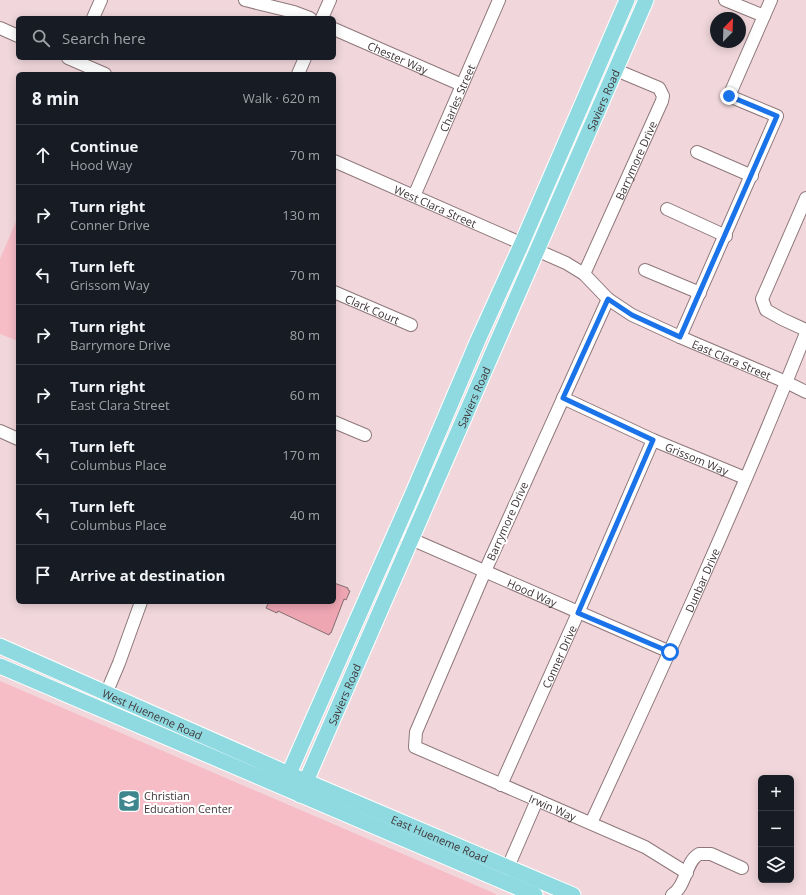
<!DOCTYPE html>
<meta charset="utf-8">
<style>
:root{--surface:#171b24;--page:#242831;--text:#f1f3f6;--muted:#9ea1a6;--line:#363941}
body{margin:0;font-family:"Open Sans",sans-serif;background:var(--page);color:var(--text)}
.controls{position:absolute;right:12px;bottom:12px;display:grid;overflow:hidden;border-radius:6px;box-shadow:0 2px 10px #0003}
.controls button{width:36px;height:36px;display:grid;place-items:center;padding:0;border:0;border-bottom:1px solid var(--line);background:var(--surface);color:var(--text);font:20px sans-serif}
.compass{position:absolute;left:710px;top:12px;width:36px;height:36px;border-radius:50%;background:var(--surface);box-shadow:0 2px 10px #0003;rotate:23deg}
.stop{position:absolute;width:12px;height:12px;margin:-9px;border:3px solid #1a73e8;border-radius:50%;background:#fff}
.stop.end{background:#1a73e8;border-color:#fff;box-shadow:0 1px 4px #0008}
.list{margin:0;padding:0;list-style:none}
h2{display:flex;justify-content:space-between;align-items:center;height:52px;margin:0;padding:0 16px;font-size:17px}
h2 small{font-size:13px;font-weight:400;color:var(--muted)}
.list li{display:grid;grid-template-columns:26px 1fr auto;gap:12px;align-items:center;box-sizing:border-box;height:60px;padding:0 16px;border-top:1px solid var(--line)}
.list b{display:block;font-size:15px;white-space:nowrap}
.list p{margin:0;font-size:13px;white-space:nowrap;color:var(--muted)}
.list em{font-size:13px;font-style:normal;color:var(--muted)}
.icon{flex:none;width:22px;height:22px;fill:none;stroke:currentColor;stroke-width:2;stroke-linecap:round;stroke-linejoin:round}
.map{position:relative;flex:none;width:806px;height:895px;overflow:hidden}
.search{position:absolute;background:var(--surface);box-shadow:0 2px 10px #0003;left:16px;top:16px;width:320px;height:44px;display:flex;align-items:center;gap:10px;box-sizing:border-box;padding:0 14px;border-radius:6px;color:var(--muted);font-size:15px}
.panel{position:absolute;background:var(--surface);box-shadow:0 2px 10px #0003;left:16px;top:72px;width:320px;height:532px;border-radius:6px}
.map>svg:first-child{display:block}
.green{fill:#f7bdc7}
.building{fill:#efa6b3;stroke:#846e71}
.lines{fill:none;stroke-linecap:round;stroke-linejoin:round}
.minor-casing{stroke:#8e777b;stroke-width:14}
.major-casing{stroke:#fff;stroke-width:17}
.minor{stroke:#fff;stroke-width:12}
.major{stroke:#8fdae1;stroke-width:15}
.route{stroke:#1a73e8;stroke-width:5}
.labels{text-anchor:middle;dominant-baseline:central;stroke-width:4;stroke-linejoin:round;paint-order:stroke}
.street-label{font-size:11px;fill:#3f3537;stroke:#fff}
.poi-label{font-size:11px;fill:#3f3537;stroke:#fff;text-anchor:start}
</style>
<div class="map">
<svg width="806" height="895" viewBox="0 0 806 895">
<rect width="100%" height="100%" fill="#f1d7db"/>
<g class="green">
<path d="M18,217V341L0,334V259Z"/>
<path d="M0,681L496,894V895H0Z"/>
</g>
<path class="building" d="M334,583L348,588V590L350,591L346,600L344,599L331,633H330L329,635L278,611L277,613L266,608L269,602H334Z"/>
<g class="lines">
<g class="minor-casing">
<g id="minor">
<path d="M245,0L294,12L310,18"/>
<path d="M725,0L764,16"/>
<path d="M93,18L101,0"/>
<path d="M322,18L330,0"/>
<path d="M0,28L18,36"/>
<path id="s1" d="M334,29L462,85"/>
<path d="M68,58L105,74"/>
<path d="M298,74L305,58"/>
<path d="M697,152L752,176"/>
<path id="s2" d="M334,161L566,263L584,274L608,299L632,315L680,337L786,382L806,392"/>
<path id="s3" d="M414,196L499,0"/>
<path d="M806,198L762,299L766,310L782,319L806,330"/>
<path d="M667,209L726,236"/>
<path d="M645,270L700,293"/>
<path id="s4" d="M584,274L662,101L663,96L659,88L616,70"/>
<path id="s5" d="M334,292L411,325"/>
<path id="s6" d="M608,299L485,571L416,732L415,747L645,847L687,873"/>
<path d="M680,337L777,116L729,96L771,0"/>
<path id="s7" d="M563,398L653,440L745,478"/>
<path d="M334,422L365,435"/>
<path d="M0,431L18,439"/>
<path id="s8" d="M395,532L670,652"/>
<path d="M100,708L119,663L141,602"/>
<path id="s9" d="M501,785L578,613L653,440"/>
<path id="s10" d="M591,823C666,661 740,499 806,333"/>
<path d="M505,874L537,800"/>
<path d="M672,895C687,885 685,862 699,854H711L742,868"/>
</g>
</g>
<g class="major-casing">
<g id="major">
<path id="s11" d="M0,646L289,774L573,895"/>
<path d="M0,666L535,895"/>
<path d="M283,787L412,495L478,340L522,243L627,0"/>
<path id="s12" d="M300,795L646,0"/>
</g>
</g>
<use href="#minor" class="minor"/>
<use href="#major" class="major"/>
</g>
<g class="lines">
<path class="route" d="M670,652L578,613L653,440L563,398L608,299L632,315L680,337L777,116L729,96"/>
</g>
<defs>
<g id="school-square" transform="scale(1.15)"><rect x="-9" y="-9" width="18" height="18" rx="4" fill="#3e868d" stroke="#fff"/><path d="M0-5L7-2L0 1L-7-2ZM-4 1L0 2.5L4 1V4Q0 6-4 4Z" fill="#fff"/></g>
</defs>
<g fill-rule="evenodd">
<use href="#school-square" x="129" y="801"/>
</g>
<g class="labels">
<g class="street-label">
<text stroke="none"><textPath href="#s1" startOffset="70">Chester Way</textPath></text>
<text stroke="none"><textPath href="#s3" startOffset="107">Charles Street</textPath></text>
<text stroke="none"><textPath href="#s12" startOffset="758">Saviers Road</textPath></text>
<text stroke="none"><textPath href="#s4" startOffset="125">Barrymore Drive</textPath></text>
<text stroke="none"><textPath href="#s2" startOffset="111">West Clara Street</textPath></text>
<text stroke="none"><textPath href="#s5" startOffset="42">Clark Court</textPath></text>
<text stroke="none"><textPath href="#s2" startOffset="447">East Clara Street</textPath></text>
<text stroke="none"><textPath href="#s12" startOffset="434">Saviers Road</textPath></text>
<text stroke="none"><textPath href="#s7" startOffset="147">Grissom Way</textPath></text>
<text transform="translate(507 521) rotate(-66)">Barrymore Drive</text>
<text stroke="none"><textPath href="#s10" startOffset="267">Dunbar Drive</textPath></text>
<text stroke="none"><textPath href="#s8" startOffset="150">Hood Way</textPath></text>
<text stroke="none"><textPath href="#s9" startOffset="141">Conner Drive</textPath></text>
<text stroke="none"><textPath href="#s12" startOffset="110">Saviers Road</textPath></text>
<text stroke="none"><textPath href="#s11" startOffset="167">West Hueneme Road</textPath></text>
<text stroke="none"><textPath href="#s6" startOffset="639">Irwin Way</textPath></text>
<text stroke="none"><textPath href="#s11" startOffset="480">East Hueneme Road</textPath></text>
</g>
<g class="poi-label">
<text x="144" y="795">Christian<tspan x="144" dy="13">Education Center</tspan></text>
</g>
</g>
</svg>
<div class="controls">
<button>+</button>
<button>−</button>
<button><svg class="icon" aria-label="layers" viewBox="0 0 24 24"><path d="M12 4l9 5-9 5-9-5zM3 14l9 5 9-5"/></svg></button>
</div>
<svg class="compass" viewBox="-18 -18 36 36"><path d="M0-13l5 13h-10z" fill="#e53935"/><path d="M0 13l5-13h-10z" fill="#9ea1a6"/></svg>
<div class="stop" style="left:670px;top:652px"></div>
<div class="stop end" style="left:729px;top:96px"></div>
<div class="search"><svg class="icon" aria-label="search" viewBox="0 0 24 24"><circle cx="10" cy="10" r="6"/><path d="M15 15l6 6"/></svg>Search here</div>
<section class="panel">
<h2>8 min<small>Walk · 620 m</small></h2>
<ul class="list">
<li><svg class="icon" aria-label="ahead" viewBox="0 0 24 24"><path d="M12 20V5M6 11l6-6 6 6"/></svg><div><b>Continue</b><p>Hood Way</p></div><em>70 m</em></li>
<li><svg class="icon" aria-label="right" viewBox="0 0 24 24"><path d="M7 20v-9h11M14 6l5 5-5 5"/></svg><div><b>Turn right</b><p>Conner Drive</p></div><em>130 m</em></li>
<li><svg class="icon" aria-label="left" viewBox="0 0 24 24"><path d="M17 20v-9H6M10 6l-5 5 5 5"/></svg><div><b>Turn left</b><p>Grissom Way</p></div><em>70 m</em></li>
<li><svg class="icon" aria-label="right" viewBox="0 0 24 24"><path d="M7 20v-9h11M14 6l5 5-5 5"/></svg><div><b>Turn right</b><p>Barrymore Drive</p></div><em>80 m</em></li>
<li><svg class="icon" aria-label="right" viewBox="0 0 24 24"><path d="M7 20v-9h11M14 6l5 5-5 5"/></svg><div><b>Turn right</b><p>East Clara Street</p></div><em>60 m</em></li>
<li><svg class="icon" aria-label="left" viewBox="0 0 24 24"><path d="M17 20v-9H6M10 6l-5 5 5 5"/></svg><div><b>Turn left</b><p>Columbus Place</p></div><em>170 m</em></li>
<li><svg class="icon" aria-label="left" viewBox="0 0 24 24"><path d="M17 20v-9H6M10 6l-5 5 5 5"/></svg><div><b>Turn left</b><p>Columbus Place</p></div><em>40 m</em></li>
<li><svg class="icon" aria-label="arrive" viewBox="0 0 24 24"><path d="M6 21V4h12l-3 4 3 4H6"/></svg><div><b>Arrive at destination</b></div></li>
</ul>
</section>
</div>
